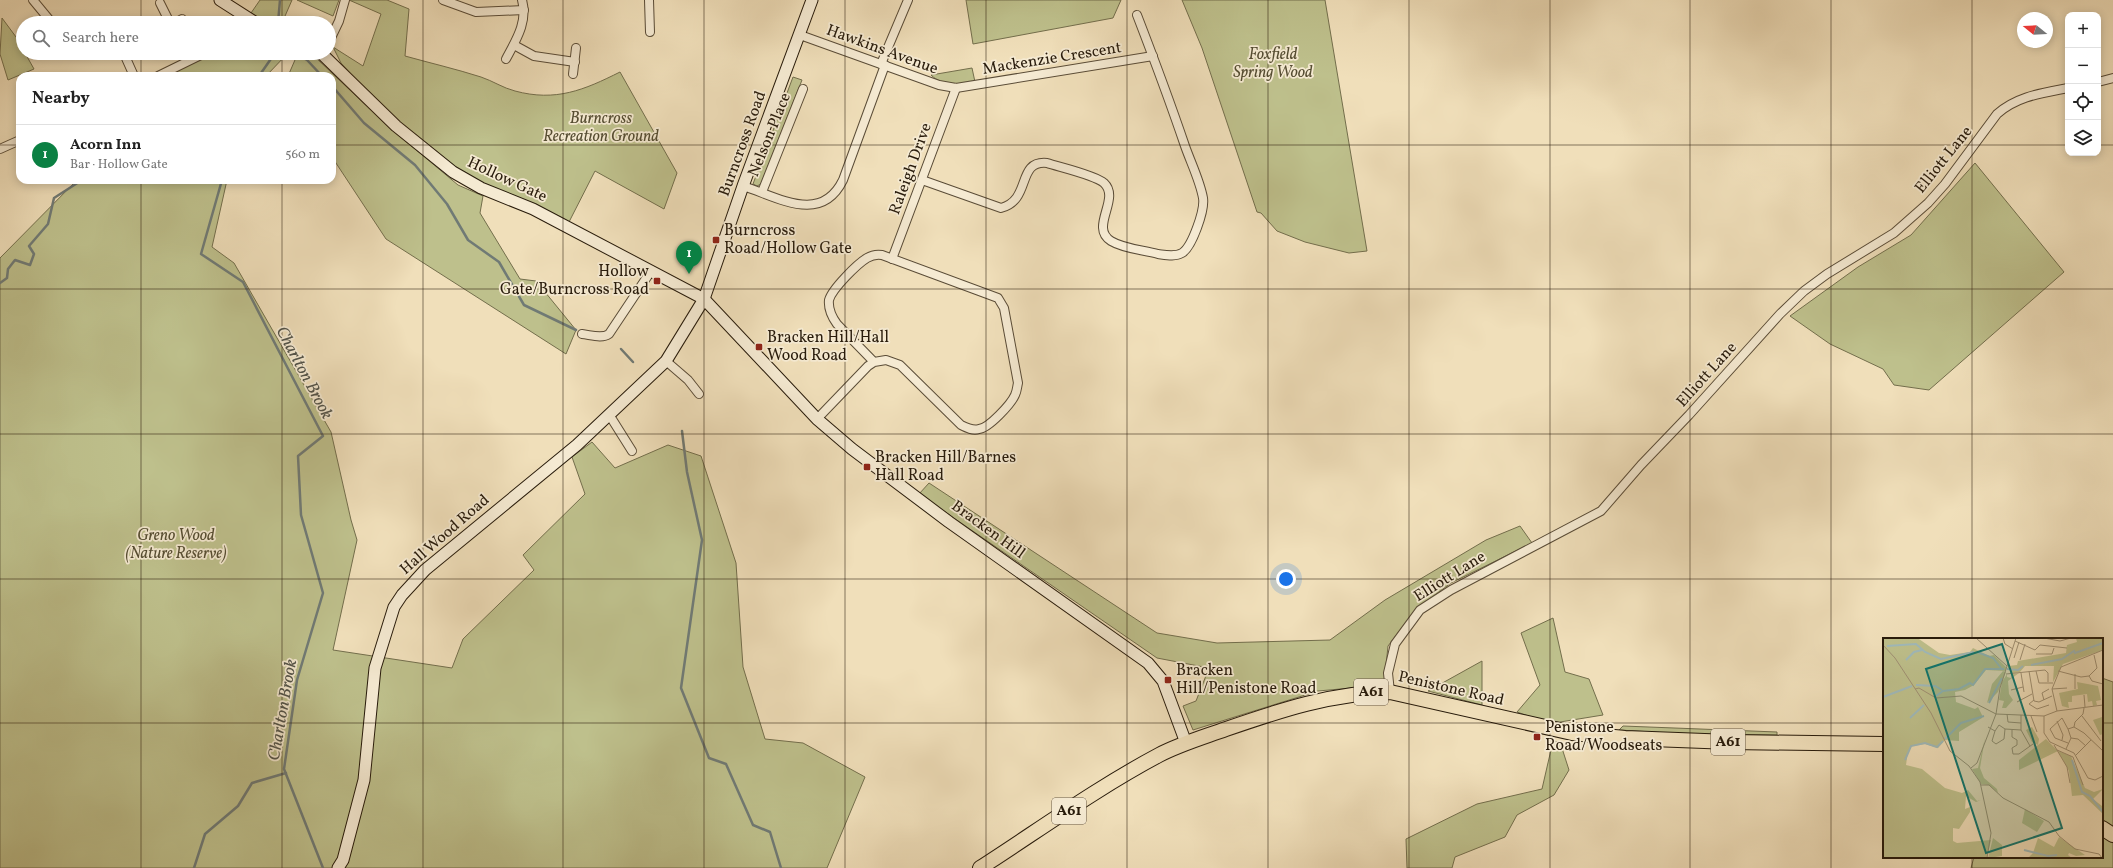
<!DOCTYPE html>
<meta charset="utf-8">
<style>
:root{--surface:#fff;--page:#f6f6f6;--text:#222;--muted:#767676;--line:#e0e0e0;--accent:#0b8043}
body{margin:0;font-family:Vollkorn,serif;background:var(--page);color:var(--text)}
.controls{position:absolute;right:12px;top:12px;display:grid;overflow:hidden;border-radius:8px;box-shadow:0 2px 10px #0003}
.controls button{width:36px;height:36px;display:grid;place-items:center;padding:0;border:0;border-bottom:1px solid var(--line);background:var(--surface);color:var(--text);font:20px sans-serif}
.compass{position:absolute;left:2017px;top:12px;width:36px;height:36px;border-radius:50%;background:var(--surface);box-shadow:0 2px 10px #0003;rotate:288deg}
.you{position:absolute;left:1286px;top:579px;width:14px;height:14px;margin:-10px;border:3px solid #fff;border-radius:50%;background:#1a73e8;box-shadow:0 0 0 6px #1a73e833}
.badge{display:grid;place-items:center;width:26px;height:26px;border-radius:50%;background:var(--accent);color:#fff;font-size:13px;font-weight:700}
.pin{position:absolute;translate:-50% -33px;filter:drop-shadow(0 1px 2px #0008)}
.pin::after{content:'';position:absolute;top:21px;width:14px;height:12px;background:inherit;clip-path:polygon(0 0,100% 0,50% 100%)}
.list{margin:0;padding:0;list-style:none}
h2{display:flex;justify-content:space-between;align-items:center;height:52px;margin:0;padding:0 16px;font-size:17px}
h2 small{font-size:13px;font-weight:400;color:var(--muted)}
.list li{display:grid;grid-template-columns:26px 1fr auto;gap:12px;align-items:center;box-sizing:border-box;height:60px;padding:0 16px;border-top:1px solid var(--line)}
.list b{display:block;font-size:15px;white-space:nowrap}
.list p{margin:0;font-size:13px;white-space:nowrap;color:var(--muted)}
.list em{font-size:13px;font-style:normal;color:var(--muted)}
.icon{flex:none;width:22px;height:22px;fill:none;stroke:currentColor;stroke-width:2;stroke-linecap:round;stroke-linejoin:round}
.map{position:relative;flex:none;width:2113px;height:868px;overflow:hidden}
.search{position:absolute;background:var(--surface);box-shadow:0 2px 10px #0003;left:16px;top:16px;width:320px;height:44px;display:flex;align-items:center;gap:10px;box-sizing:border-box;padding:0 14px;border-radius:22px;color:var(--muted);font-size:15px}
.panel{position:absolute;background:var(--surface);box-shadow:0 2px 10px #0003;left:16px;top:72px;width:320px;height:112px;border-radius:12px}
.map>svg:first-child{display:block}
.green{fill:#bec08c;stroke:#736e4c}
.lines{fill:none;stroke-linecap:round;stroke-linejoin:round}
.stream{stroke:#707a75;stroke-width:2.5}
.street-casing{stroke:#5a4c37;stroke-width:10}
.secondary-casing{stroke:#281b0b;stroke-width:13}
.highway-casing{stroke:#281b0b;stroke-width:16}
.street{stroke:#f5ead2;stroke-width:8}
.secondary{stroke:#f5ead2;stroke-width:11}
.highway{stroke:#f0dfba;stroke-width:14}
.grid{fill:none;stroke:#281b0b;stroke-width:1;stroke-opacity:0.55}
.poi-dot{fill:#8f2418;stroke:#f5ead2;stroke-width:1.5}
.labels{text-anchor:middle;dominant-baseline:central;stroke-width:3.5;stroke-linejoin:round;paint-order:stroke}
.shield{fill:#f5ead2;stroke:#665947;stroke-width:1}
.shield-label{font-size:15px;font-weight:bold;fill:#281b0b}
.street-label{font-size:16px;fill:#281b0b;stroke:#f5ead2}
.park-label{font-size:16px;font-style:italic;fill:#554d32;stroke:#f5ead2}
.poi-label{font-size:16px;fill:#281b0b;stroke:#f5ead2;text-anchor:start}
.water-label{font-size:17px;font-style:italic;fill:#525349;stroke:#f5ead2}
.inset-river{fill:none;stroke:#a0babb;stroke-width:2}
.inset-road{fill:none;stroke:#a09174;stroke-width:1}
.view{fill:#0f766e;fill-opacity:0.15;stroke:#0f766e;stroke-width:2}
.inset-edge{fill:none;stroke:#281b0b;stroke-width:2}
</style>
<div class="map">
<svg width="2113" height="868" viewBox="0 0 2113 868">
<rect width="100%" height="100%" fill="#f0dfba"/>
<filter id="stains"><feTurbulence type="fractalNoise" baseFrequency=".005" numOctaves="4"/><feColorMatrix values="0 0 0 0 .2 0 0 0 0 .09 0 0 0 0 .02 0 0 0 .5 -.17"/></filter>
<radialGradient id="worn" r=".72"><stop offset=".6" stop-color="#630" stop-opacity="0"/><stop offset="1" stop-color="#630" stop-opacity=".3"/></radialGradient>
<g class="green">
<path d="M260,0H292L282,23H267L251,13Z"/>
<path d="M297,0H339L333,16Z"/>
<path d="M349,0H387L409,9L405,56C430,63 456,69 481,77C493,81 503,88 515,91C556,102 584,90 620,72L677,173L664,209L595,171L569,222L466,178L396,123L341,63L333,47L363,66L381,14Z"/>
<path d="M966,0H1121L1113,18L973,44Z"/>
<path d="M1182,0H1325L1367,251L1349,253L1305,242L1277,231L1261,213L1257,212L1202,48Z"/>
<path d="M2,18L19,41L23,53H25L34,69L8,80L0,54Z"/>
<path d="M213,53H288L266,76H166Z"/>
<path d="M298,53L314,56L390,128L458,185L483,196L480,213L520,279L536,281L576,330L566,354L386,239L332,157V76H288Z"/>
<path d="M972,68L975,82C961,84 943,87 931,75Z"/>
<path d="M793,77L802,80L761,184L757,186L753,184Z"/>
<path d="M1975,163L2064,272L1929,390L1894,385L1883,369L1830,344L1790,316L1858,267L1911,235Z"/>
<path d="M77,180H227L212,247L234,263L331,432L351,520L357,540L333,650L452,668L463,639L534,570L523,555L585,494L572,457L592,442L615,468L668,445L701,456L736,563L743,667L765,739L803,743L865,777L827,868H0V258Z"/>
<path d="M929,483L1157,633L1217,643L1330,640L1385,600L1486,540L1520,526L1532,543L1451,583L1416,609L1388,646L1384,685L1318,691L1193,730L1183,706L1196,701L1209,668L1157,658L919,494Z"/>
<path d="M1553,618L1565,672L1589,679L1603,715L1560,722L1537,719L1517,712L1540,685L1521,633Z"/>
<path d="M1482,661V705L1428,691Z"/>
<path d="M2102,678L2113,682V828L2102,821Z"/>
<path d="M1623,726L1777,732V735L1686,734L1619,730Z"/>
<path d="M1553,741L1560,742L1569,770L1554,795L1517,815L1505,837L1455,857L1452,868H1407L1406,839L1477,804L1542,789Z"/>
<path d="M2102,836L2113,843V868H1971L1974,857H2102Z"/>
</g>
<g class="lines">
<g class="stream">
<path d="M278,23L280,0"/>
<path d="M294,53L307,60L322,76"/>
<path d="M259,76L275,53"/>
<path d="M332,86L364,123L415,165L447,204L468,240L499,262L524,305L576,330"/>
<path d="M222,180L201,254L243,282L323,436L298,456L301,515L323,593L297,680L284,769L323,868"/>
<path d="M0,283L7,278L8,269L15,260L30,265L34,254L29,246L48,224L54,198L82,180"/>
<path d="M621,349L633,362"/>
<path d="M682,431L687,472L702,540L681,688L709,758L726,764L753,825L770,832L781,868"/>
<path d="M194,868L205,834L238,806L252,783L286,773"/>
</g>
<g class="street-casing">
<g id="street">
<path d="M33,0L52,23"/>
<path d="M443,0L476,12L524,10"/>
<path d="M649,0L650,32"/>
<path d="M160,3L170,23"/>
<path d="M175,23L182,19"/>
<path d="M240,23L244,16"/>
<path d="M800,35L939,85L956,88L1153,56"/>
<path d="M329,42L339,21L345,0"/>
<path d="M514,45L534,56L575,62"/>
<path d="M127,53L125,56L134,76"/>
<path d="M506,59C516,40 528,22 522,0"/>
<path d="M881,64L908,0"/>
<path d="M573,74L576,48"/>
<path d="M158,76L205,53"/>
<path d="M2098,82L2113,78"/>
<path d="M0,149L20,140"/>
<path d="M922,180L1001,208C1032,200 1016,160 1047,163C1059,167 1095,175 1104,183C1121,199 1089,227 1111,241C1124,249 1144,250 1158,254C1166,255 1175,257 1182,253C1192,247 1205,210 1203,198C1200,181 1191,163 1185,146C1170,102 1154,59 1137,15"/>
<path d="M743,186C778,197 821,225 843,180L885,65"/>
<path d="M762,192L803,89"/>
<path d="M892,259L956,88"/>
<path d="M582,334C591,335 602,339 609,334L651,271"/>
<path d="M666,361L688,380L699,394"/>
<path d="M610,416L632,451"/>
<path d="M817,419L868,366L874,362L886,360L900,365L961,425C967,428 973,431 979,429C989,428 1011,404 1015,395C1017,391 1017,387 1018,383L1004,308L998,298L882,255C876,254 872,255 867,258C857,264 832,289 829,300C828,309 832,317 837,324L874,362"/>
<path d="M1390,692L1388,673L1395,644L1420,610L1451,590L1601,511L1641,465L1689,415L1780,314L1804,291L1827,274L1894,233L1928,203L1945,184L1997,114C2017,96 2043,93 2068,88"/>
</g>
</g>
<g class="secondary-casing">
<g id="secondary">
<path d="M220,0L256,23"/>
<path d="M321,53L396,126L453,172L481,188L533,209L704,299L817,419L852,449L949,522L1148,663L1163,681L1186,743"/>
<path d="M338,868L343,860L364,780L375,668L394,607L402,595L425,570L577,445L666,361L704,299L743,186L812,0"/>
</g>
</g>
<g class="highway-casing">
<g id="highway">
<path d="M2102,828L2113,835"/>
<path d="M980,868C1039,830 1097,788 1159,755C1180,744 1204,737 1226,729C1281,710 1332,693 1390,692L1572,733L1625,738L1731,742L1884,744"/>
</g>
</g>
<use href="#street" class="street"/>
<use href="#secondary" class="secondary"/>
<use href="#highway" class="highway"/>
</g>
<path class="grid" d="M141,0V23M282,0V23M423,0V868M563,0V868M704,0V868M845,0V868M986,0V868M1127,0V868M1268,0V868M1409,0V868M1550,0V868M1690,0V868M1831,0V868M1972,0V639M141,53V76M282,53V76M0,145H20M332,145H2068M2098,145H2113M141,180V868M282,180V868M0,289H2113M0,434H2113M0,579H2113M0,723H1884M2102,723H2113M1972,857V868"/>
<g class="poi-dot">
<rect x="712" y="236" width="8" height="8" rx="2"/>
<rect x="653" y="277" width="8" height="8" rx="2"/>
<rect x="755" y="343" width="8" height="8" rx="2"/>
<rect x="863" y="463" width="8" height="8" rx="2"/>
<rect x="1164" y="676" width="8" height="8" rx="2"/>
<rect x="1533" y="733" width="8" height="8" rx="2"/>
</g>
<g class="labels">
<g class="shield">
<rect x="1354" y="679" width="34" height="26" rx="3"/>
<rect x="1711" y="729" width="34" height="26" rx="3"/>
<rect x="1052" y="798" width="34" height="26" rx="3"/>
</g>
<g class="shield-label">
<text x="1371" y="692">A61</text>
<text x="1728" y="742">A61</text>
<text x="1069" y="811">A61</text>
</g>
<g class="street-label">
<text transform="translate(882 50) rotate(20)">Hawkins Avenue</text>
<text transform="translate(1052 59) rotate(-9)">Mackenzie Crescent</text>
<text transform="translate(770 135) rotate(-68)">Nelson Place</text>
<text transform="translate(743 144) rotate(-70)">Burncross Road</text>
<text transform="translate(1944 160) rotate(-51)">Elliott Lane</text>
<text transform="translate(911 169) rotate(-70)">Raleigh Drive</text>
<text transform="translate(507 180) rotate(25)">Hollow Gate</text>
<text transform="translate(1707 375) rotate(-48)">Elliott Lane</text>
<text transform="translate(988 530) rotate(36)">Bracken Hill</text>
<text transform="translate(445 535) rotate(-41)">Hall Wood Road</text>
<text transform="translate(1450 577) rotate(-32)">Elliott Lane</text>
<text transform="translate(1451 689) rotate(13)">Penistone Road</text>
</g>
<g class="park-label">
<text x="1273" y="55">Foxfield<tspan x="1273" dy="18">Spring Wood</tspan></text>
<text x="601" y="119">Burncross<tspan x="601" dy="18">Recreation Ground</tspan></text>
<text x="176" y="536">Greno Wood<tspan x="176" dy="18">(Nature Reserve)</tspan></text>
</g>
<g class="poi-label">
<text x="724" y="231">Burncross<tspan x="724" dy="18">Road/Hollow Gate</tspan></text>
<text x="649" y="272" text-anchor="end">Hollow<tspan x="649" dy="18">Gate/Burncross Road</tspan></text>
<text x="767" y="338">Bracken Hill/Hall<tspan x="767" dy="18">Wood Road</tspan></text>
<text x="875" y="458">Bracken Hill/Barnes<tspan x="875" dy="18">Hall Road</tspan></text>
<text x="1176" y="671">Bracken<tspan x="1176" dy="18">Hill/Penistone Road</tspan></text>
<text x="1545" y="728">Penistone<tspan x="1545" dy="18">Road/Woodseats</tspan></text>
</g>
<g class="water-label">
<text transform="translate(304 373) rotate(62)">Charlton Brook</text>
<text transform="translate(283 710) rotate(-80)">Charlton Brook</text>
</g>
</g>
<g transform="translate(1883 638)">
<rect width="220" height="220" fill="#f0dfba"/>
<path d="M0,0L36,1L56,15L67,17L87,14L90,10L106,18L111,17L123,29V33L103,32L91,47L82,52L72,54L73,64L92,71L95,69L99,77V80L76,94V103L62,102L55,110L42,106L29,108L25,113L23,127L39,131L62,150L79,155L85,152L94,163L98,162L93,164L83,158L82,171L87,169V174L76,191L70,190V203L74,205L108,202L104,220H0ZM193,0H220V12L180,26L170,44L171,28H142L137,34L127,36V32L125,31V28L134,27L135,23L183,15L184,7L194,4ZM120,33L123,34L115,54L104,65L109,46ZM136,35L125,43L126,56L130,62L123,70H119L121,63L116,62L119,44L124,36V39L128,40L129,36ZM194,44L215,48L218,62L213,63L214,67L210,68L209,63L205,64L204,56L189,58V64H185L186,70L179,68L176,55L195,51ZM219,79L220,96L217,97L210,82ZM149,89L156,101L155,107L163,101L175,113L136,132V122L155,107L149,104L143,92ZM102,100L97,130L101,140L114,151L115,155L106,147L98,146L89,131L95,130ZM175,113L188,118L202,150L211,154L220,151L210,161L219,168L220,176L200,157L189,158L186,133ZM142,171L161,183L154,194L139,185ZM176,199L202,217L193,218L186,215L185,217L189,220H145L150,215L155,200L171,209ZM110,200L119,207V218L105,220Z" fill="#bec08c"/>
<path class="inset-river" d="M4,8L33,6L42,14L58,21L91,14M94,14L110,20L118,30M23,22L31,14L39,12M148,27L179,21L191,13L192,15L220,5M124,31L135,32L140,28M33,47L52,48L59,52M53,58L60,53L76,51L87,45L90,47L102,31H121M0,59L29,48M106,65L119,40M27,80L41,67M62,101L78,85L101,78M22,122L28,108L42,105L54,109L60,103M189,122L199,154L207,158L220,174M141,212L165,218L174,217"/>
<path class="inset-road" d="M93,0L124,28M120,0L122,6L130,11M161,0L177,3L188,0M132,3L152,12L157,7L184,10M0,7L12,20L48,75L67,113L86,128L97,144L108,195L104,220M153,16H169L171,10M131,20L136,4M137,22L142,6M146,33L151,63L156,64L169,58M153,33L156,45H170M175,33L198,39L206,38L214,30L211,17M138,35L141,54M123,36L162,32L165,35V44M192,36V51M206,38L209,43L220,46M32,51L36,50L53,60L78,58L113,76L161,78L174,73L220,67M169,51L184,50M128,52L140,49M201,57L202,69M151,62L146,66L154,71L166,67M161,62L159,55L166,51M134,64L149,56M201,70L200,76L192,84L191,89L201,95L220,113M174,73L169,51L178,29L220,12M124,76L125,84L138,85M138,77V92L147,108M148,78L154,94M161,78V95L167,104L191,115L205,140L212,142L220,138M199,78L218,103M174,83L180,97L179,102M105,89L112,93L109,103L113,106L121,101L122,91M122,91L138,92M185,91L179,80L167,91L172,100L185,105M129,92V99L134,102V107L129,110L130,116H136L150,106M112,93L116,87L122,91M188,100L185,91L191,89M171,107L184,129L187,145M183,111L188,100L195,101L203,108M174,112L190,119L200,147M193,117L208,102M88,130L94,125L113,76L117,50L133,0M98,147H106L120,160L166,184L176,198L192,211L216,216L219,220"/>
<path class="view" d="M119,6L179,190L103,215L43,31Z"/>
<rect width="220" height="220" class="inset-edge"/>
</g>
<rect width="100%" height="100%" filter="url(#stains)"/>
<rect width="100%" height="100%" fill="url(#worn)"/>
</svg>
<div class="controls">
<button>+</button>
<button>−</button>
<button><svg class="icon" aria-label="locate" viewBox="0 0 24 24"><circle cx="12" cy="12" r="6"/><path d="M12 2v4M12 18v4M2 12h4M18 12h4"/></svg></button>
<button><svg class="icon" aria-label="layers" viewBox="0 0 24 24"><path d="M12 4l9 5-9 5-9-5zM3 14l9 5 9-5"/></svg></button>
</div>
<svg class="compass" viewBox="-18 -18 36 36"><path d="M0-13l5 13h-10z" fill="#e53935"/><path d="M0 13l5-13h-10z" fill="#767676"/></svg>
<div class="you"></div>
<div class="pin badge" style="left:689px;top:274px">1</div>
<div class="search"><svg class="icon" aria-label="search" viewBox="0 0 24 24"><circle cx="10" cy="10" r="6"/><path d="M15 15l6 6"/></svg>Search here</div>
<section class="panel">
<h2>Nearby<small></small></h2>
<ul class="list">
<li><span class="badge">1</span><div><b>Acorn Inn</b><p>Bar · Hollow Gate</p></div><em>560 m</em></li>
</ul>
</section>
</div>
